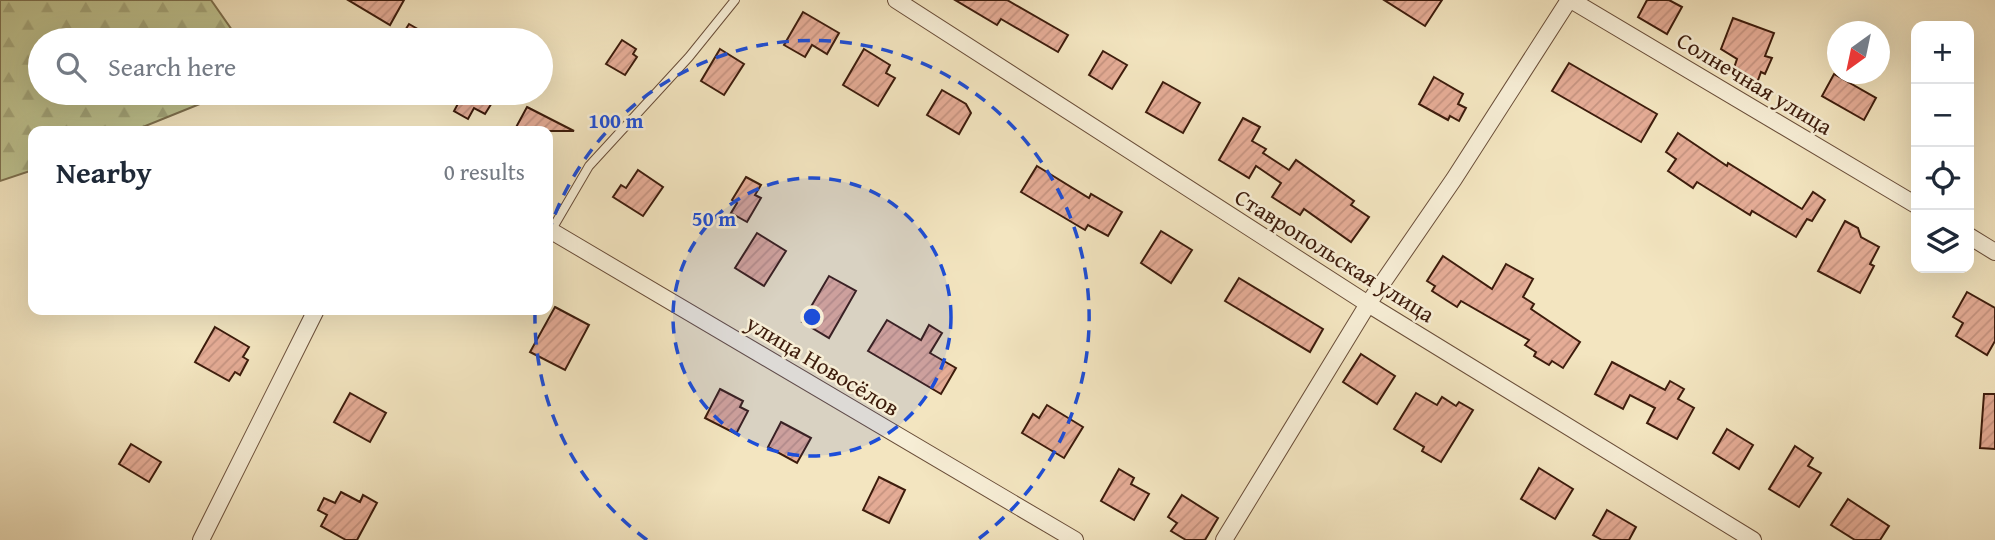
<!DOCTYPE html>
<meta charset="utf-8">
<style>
:root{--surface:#fff;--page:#f6f6f7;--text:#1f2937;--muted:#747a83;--line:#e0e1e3}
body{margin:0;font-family:"Gentium Book Plus",serif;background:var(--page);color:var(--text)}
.controls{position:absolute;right:21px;top:21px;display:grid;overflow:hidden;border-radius:14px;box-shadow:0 7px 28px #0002}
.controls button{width:63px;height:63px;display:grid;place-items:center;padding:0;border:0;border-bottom:2px solid var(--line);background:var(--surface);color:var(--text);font:35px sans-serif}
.compass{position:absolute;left:1827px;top:21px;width:63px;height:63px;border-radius:50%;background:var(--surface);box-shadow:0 7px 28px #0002;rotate:213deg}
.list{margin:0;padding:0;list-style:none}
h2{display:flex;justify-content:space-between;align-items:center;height:91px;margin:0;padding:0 28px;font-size:30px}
h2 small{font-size:23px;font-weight:400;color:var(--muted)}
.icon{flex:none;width:38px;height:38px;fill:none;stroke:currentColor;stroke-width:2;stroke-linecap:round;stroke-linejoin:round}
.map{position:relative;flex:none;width:1995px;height:540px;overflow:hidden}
.search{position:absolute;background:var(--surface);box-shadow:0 7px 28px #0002;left:28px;top:28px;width:525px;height:77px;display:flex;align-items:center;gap:18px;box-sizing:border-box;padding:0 24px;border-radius:38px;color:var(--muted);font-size:26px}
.panel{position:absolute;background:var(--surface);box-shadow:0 7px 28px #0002;left:28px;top:126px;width:525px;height:189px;border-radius:14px}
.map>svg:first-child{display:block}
.forest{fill:url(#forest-firs);stroke:#7e704e;stroke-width:2}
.building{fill:url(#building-hatch);stroke:#3d1c0c;stroke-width:2}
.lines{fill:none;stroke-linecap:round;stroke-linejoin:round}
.lane-casing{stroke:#6a4e39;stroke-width:10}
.street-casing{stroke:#6a4e39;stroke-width:18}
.lane{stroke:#f7eed6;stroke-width:8}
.street{stroke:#f7eed6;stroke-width:16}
.ring{fill:none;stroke:#1d4ed8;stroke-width:3.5;stroke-dasharray:12 9}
.labels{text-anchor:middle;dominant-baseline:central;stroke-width:5;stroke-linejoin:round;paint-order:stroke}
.street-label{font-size:23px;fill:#3d1c0c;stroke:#f7eed6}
.centre{fill:#1d4ed8;stroke:#f7eed6;stroke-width:3.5}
.ring-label{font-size:21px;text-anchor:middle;font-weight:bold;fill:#1d4ed8;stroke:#f7eed6;stroke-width:5;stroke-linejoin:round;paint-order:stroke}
</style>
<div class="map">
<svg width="1995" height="540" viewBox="0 0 1995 540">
<defs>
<pattern id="forest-firs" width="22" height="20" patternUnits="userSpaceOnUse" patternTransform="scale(1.75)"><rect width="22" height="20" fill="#bfc390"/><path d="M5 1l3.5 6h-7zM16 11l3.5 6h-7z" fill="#a5a77b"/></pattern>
<pattern id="building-hatch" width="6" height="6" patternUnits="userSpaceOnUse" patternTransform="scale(1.75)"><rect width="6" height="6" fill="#e5ac96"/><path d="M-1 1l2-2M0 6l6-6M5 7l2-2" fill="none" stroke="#c59380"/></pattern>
</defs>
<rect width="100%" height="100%" fill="#f3e5c0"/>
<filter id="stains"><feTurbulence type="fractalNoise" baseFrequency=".00286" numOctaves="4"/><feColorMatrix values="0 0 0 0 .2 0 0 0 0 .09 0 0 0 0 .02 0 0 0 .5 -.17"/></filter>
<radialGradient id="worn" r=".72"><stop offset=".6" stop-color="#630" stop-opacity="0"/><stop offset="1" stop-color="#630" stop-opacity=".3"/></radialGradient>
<path class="forest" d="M0,0H211L239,40H40V93H227L133,131H33V170L0,181Z"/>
<g class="building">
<path d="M348,0H404L390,25Z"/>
<path d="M955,0H1007L1068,35L1058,52L1001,19L997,25Z"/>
<path d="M1384,0H1442L1425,26Z"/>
<path d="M1647,0H1669L1682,7L1667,34L1638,17Z"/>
<path d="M803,12L839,33L827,54L812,45L805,57L784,45Z"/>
<path d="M1733,18L1774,33L1765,56L1772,58L1765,74L1761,72L1757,83L1732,74L1737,59L1721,49Z"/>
<path d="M409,24L437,40H399Z"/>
<path d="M622,40L636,49L633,54L637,57L625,75L606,64Z"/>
<path d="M720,49L744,64L724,95L701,81Z"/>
<path d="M864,49L890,65L886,73L895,78L878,106L843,85Z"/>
<path d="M1103,51L1127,65L1112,89L1089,75Z"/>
<path d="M1569,63L1657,114L1641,142L1552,91Z"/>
<path d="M1834,74L1876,98L1864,120L1822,96Z"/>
<path d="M1434,77L1463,94L1458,104L1466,108L1459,121L1450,116L1448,120L1419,104Z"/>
<path d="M1163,82L1200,103L1183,133L1146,112Z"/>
<path d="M942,90L966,104L971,113L959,134L927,115Z"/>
<path d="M446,93H498L485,114L474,108L468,119L454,111L460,100Z"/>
<path d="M527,107L574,131H514Z"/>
<path d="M1243,118L1260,127L1252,141L1266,149L1263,153L1289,170L1296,160L1354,201L1351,205L1369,217L1351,242L1304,209L1300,215L1272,197L1281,183L1256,166L1249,178L1219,160Z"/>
<path d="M1678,133L1727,166L1728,163L1802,209L1813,192L1825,200L1812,221L1807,219L1796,237L1752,211L1750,215L1697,182L1693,188L1668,171L1676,159L1666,152Z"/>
<path d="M1037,166L1089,198L1091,194L1122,212L1108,236L1088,225L1085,230L1021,192Z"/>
<path d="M638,170L663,187L643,216L613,197L621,185L626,188Z"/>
<path d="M746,177L761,185L755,195L761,198L747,222L731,213L737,203L732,200Z"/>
<path d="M1845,221L1858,228L1861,237L1879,247L1870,264L1874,266L1860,293L1818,271Z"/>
<path d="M1161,231L1192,250L1171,283L1141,263Z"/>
<path d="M757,233L786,251L764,286L735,268Z"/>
<path d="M1443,256L1492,289L1506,264L1533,279L1523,297L1534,304L1531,309L1580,342L1563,368L1552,361L1549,365L1534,356L1536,352L1525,345L1529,340L1461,301L1457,307L1432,291L1435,286L1427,281Z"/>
<path d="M829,276L856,291L829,338L802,322Z"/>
<path d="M1239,278L1323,329L1310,352L1225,301Z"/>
<path d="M1967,292L1995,308V341L1987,355L1956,336L1963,323L1953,317Z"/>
<path d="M555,307L589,325L565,370L530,352Z"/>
<path d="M887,320L921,340L929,325L942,333L930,353L956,368L941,394L868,351Z"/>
<path d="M215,327L249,347L243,357L248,360L240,375L235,372L229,381L195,362Z"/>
<path d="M1361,354L1395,376L1377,404L1343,382Z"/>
<path d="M1612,362L1665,390L1670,381L1684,389L1678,399L1694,408L1677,439L1647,423L1655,408L1630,395L1623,409L1595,394Z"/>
<path d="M720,389L743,401L740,407L748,411L736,434L705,418Z"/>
<path d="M350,393L386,413L370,442L334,422Z"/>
<path d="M1416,393L1437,405L1442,397L1456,406L1459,402L1473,410L1441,462L1422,451L1424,447L1394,429Z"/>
<path d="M1984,394H1995V449L1980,448Z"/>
<path d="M1047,405L1083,427L1064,458L1022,433L1033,414L1039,418Z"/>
<path d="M781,422L811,438L797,463L768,447Z"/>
<path d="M1727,429L1753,445L1739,469L1713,453Z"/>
<path d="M131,444L161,462L149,482L119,464Z"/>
<path d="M1795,446L1813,458L1808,466L1821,473L1799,507L1769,489Z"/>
<path d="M1539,468L1573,489L1555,519L1521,499Z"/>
<path d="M1119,469L1134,478L1131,484L1149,494L1134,520L1101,501Z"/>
<path d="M879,477L905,490L889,523L863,510Z"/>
<path d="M341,492L360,502L363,495L377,503L357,540H346L321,526L327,515L318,510L324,498L335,503Z"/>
<path d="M1182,495L1218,518L1205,540H1186L1171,531L1177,523L1168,517Z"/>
<path d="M1848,499L1889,526L1880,540H1855L1831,525Z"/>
<path d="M1607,510L1636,527L1629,540H1602L1593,535Z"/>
</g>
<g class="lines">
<g class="lane-casing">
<path id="lane" d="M551,231L589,166L689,57L735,0"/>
</g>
<g class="street-casing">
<g id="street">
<path d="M896,0L1368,304L1753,540"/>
<path d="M1571,0L1916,205"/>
<path d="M548,229L1075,540"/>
<path d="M1969,236L1995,252"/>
<path d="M201,540L316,310"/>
<path d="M1224,540L1368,304L1454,179L1569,0"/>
</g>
</g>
<use href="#lane" class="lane"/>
<use href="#street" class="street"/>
</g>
<circle cx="812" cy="317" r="139" fill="#1d4ed8" fill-opacity=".12"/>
<g class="ring">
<circle cx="812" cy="317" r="139"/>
<path d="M647 540A277 277 0 0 1 535 312M548 234A277 277 0 1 1 977 540"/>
</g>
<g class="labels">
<g class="street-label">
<text transform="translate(1755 83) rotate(31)">Солнечная улица</text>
<text transform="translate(1335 255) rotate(32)">Ставропольская улица</text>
<text transform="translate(823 365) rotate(31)">улица Новосёлов</text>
</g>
</g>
<circle cx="812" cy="317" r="10" class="centre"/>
<g class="ring-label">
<text x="616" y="128">100 m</text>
<text x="714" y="226">50 m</text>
</g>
<rect width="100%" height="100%" filter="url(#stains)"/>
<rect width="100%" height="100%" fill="url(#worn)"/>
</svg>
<div class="controls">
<button>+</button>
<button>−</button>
<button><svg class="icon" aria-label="locate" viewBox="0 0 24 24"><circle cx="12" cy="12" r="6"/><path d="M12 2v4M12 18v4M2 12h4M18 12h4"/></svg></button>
<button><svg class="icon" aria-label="layers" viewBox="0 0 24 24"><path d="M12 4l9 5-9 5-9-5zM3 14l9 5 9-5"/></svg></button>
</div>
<svg class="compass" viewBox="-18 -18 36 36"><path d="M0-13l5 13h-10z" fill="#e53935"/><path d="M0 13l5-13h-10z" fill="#747a83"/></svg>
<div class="search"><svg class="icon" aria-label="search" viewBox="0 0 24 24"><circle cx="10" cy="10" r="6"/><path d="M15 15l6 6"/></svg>Search here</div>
<section class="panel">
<h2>Nearby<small>0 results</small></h2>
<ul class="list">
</ul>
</section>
</div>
